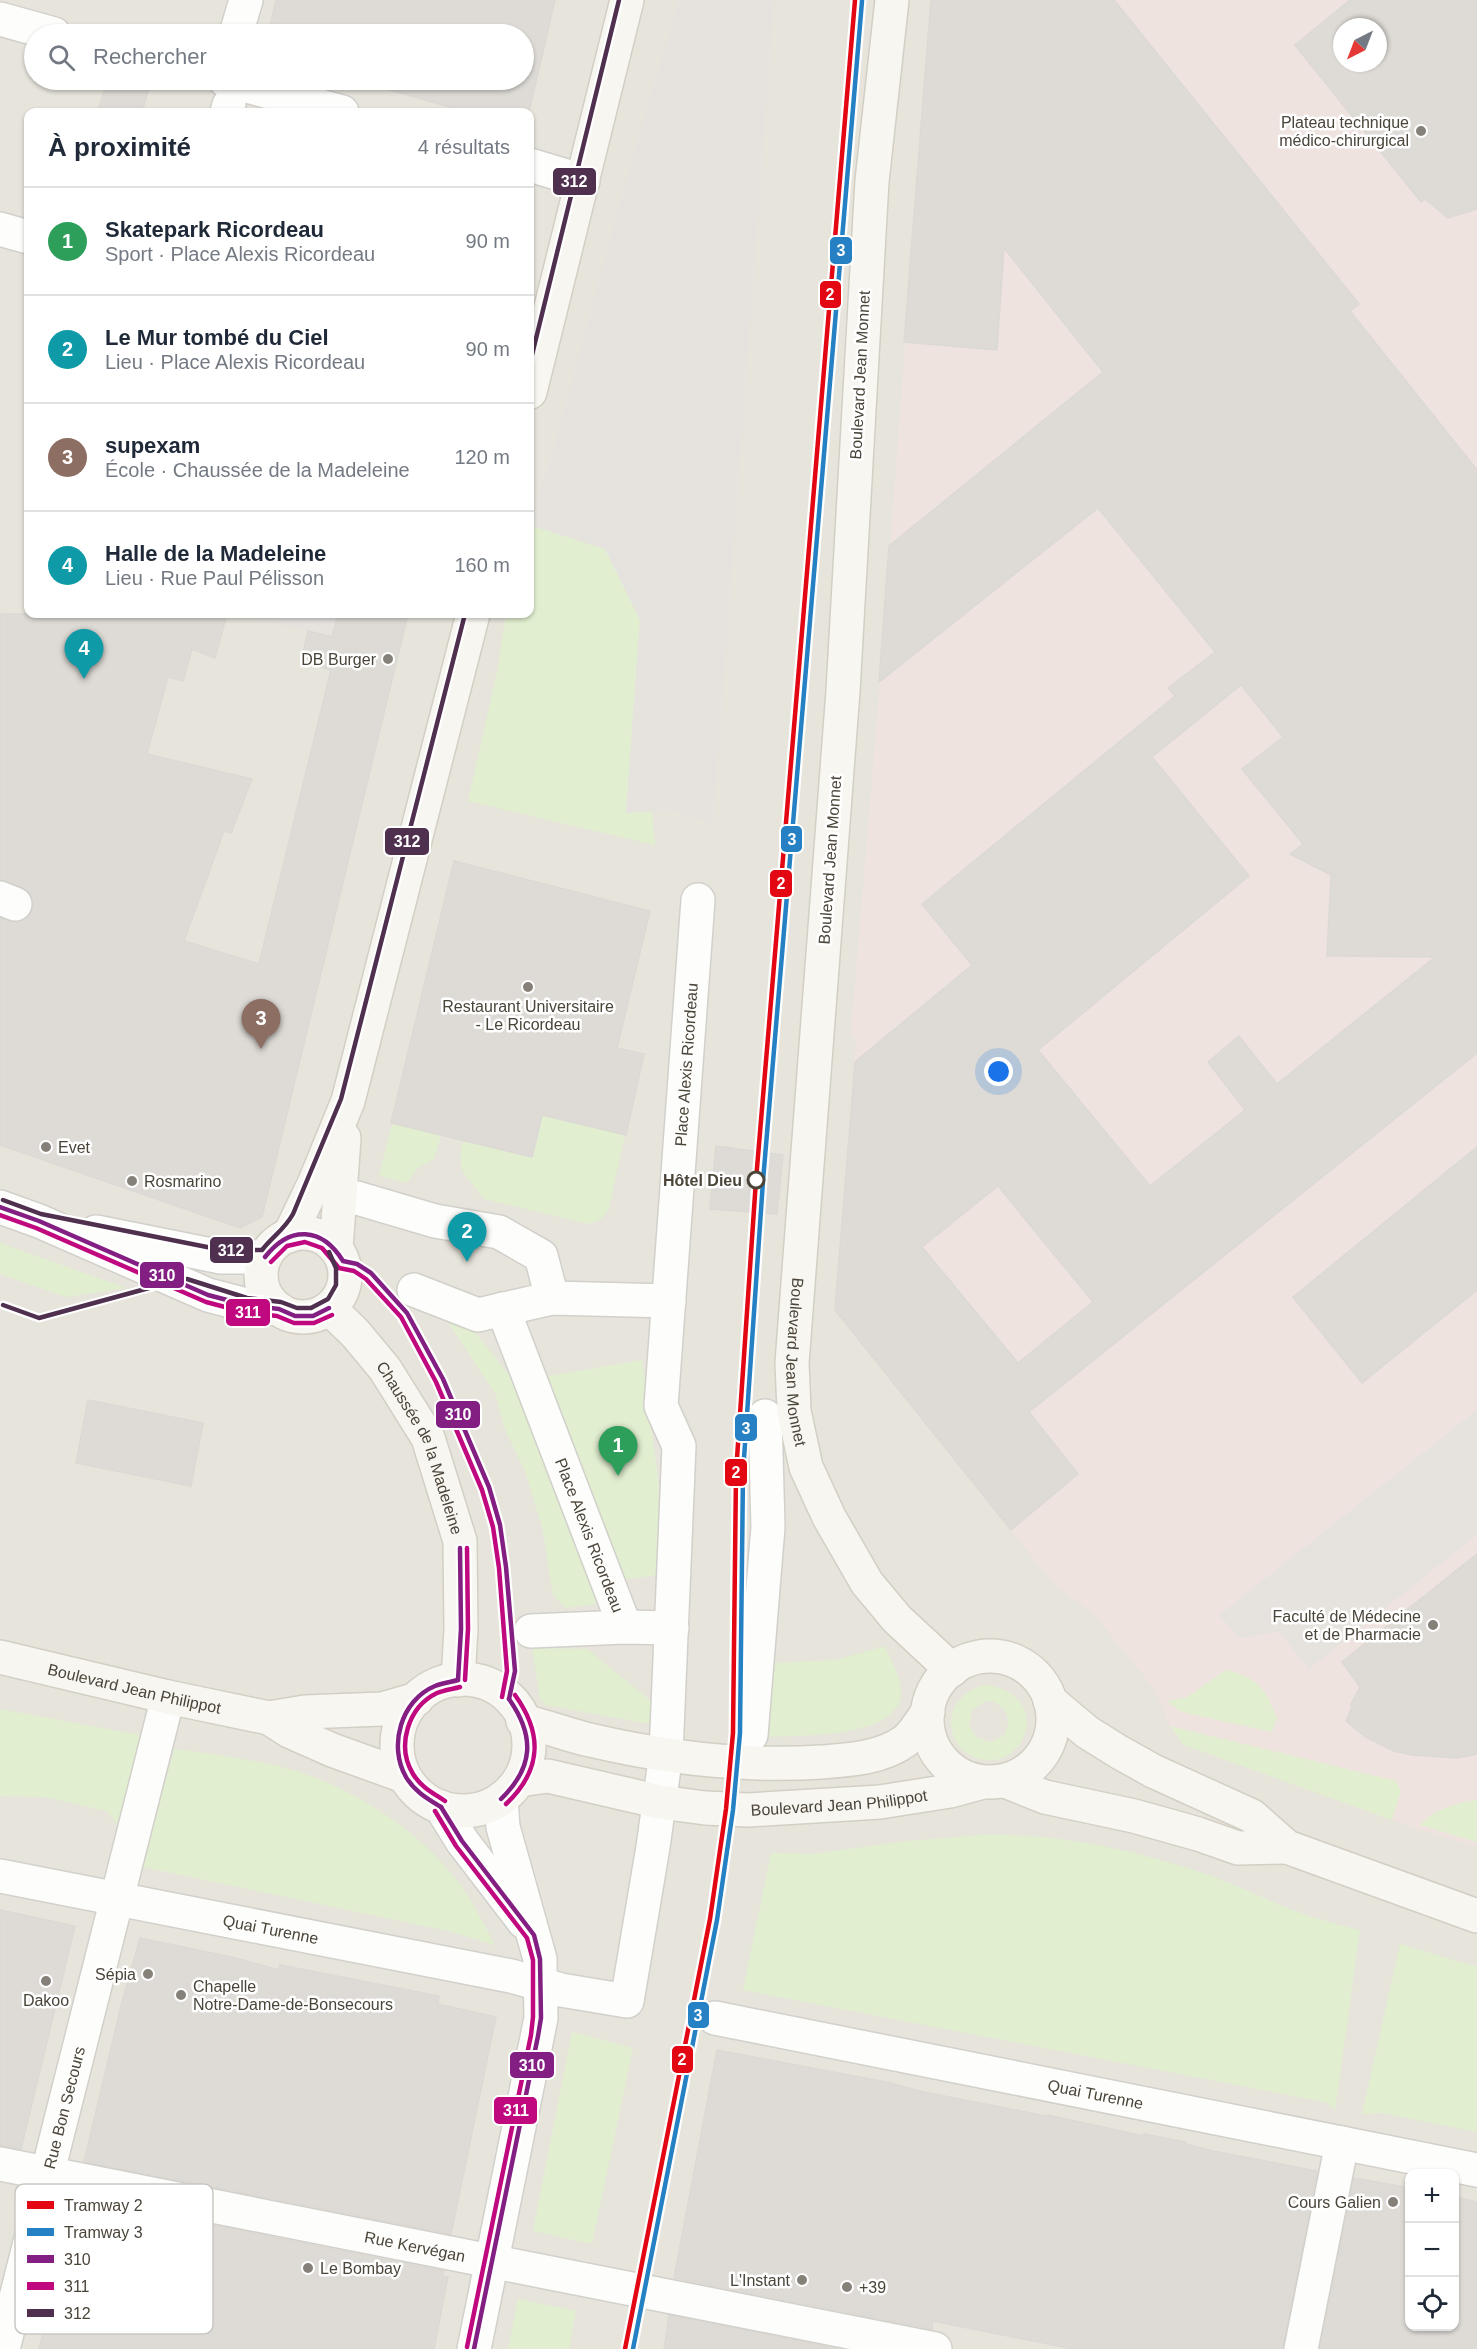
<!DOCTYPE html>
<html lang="fr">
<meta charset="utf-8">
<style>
:root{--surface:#fff;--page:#f6f6f7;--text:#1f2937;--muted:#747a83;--line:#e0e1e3;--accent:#2563eb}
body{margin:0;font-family:Arial,sans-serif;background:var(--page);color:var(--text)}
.controls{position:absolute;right:18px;bottom:18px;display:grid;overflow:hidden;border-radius:12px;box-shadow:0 2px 4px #0004}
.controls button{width:54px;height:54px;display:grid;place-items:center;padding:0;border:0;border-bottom:2px solid var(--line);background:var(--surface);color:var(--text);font:30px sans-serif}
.compass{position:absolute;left:1333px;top:18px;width:54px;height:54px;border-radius:50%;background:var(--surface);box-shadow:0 2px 4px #0004;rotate:222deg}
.you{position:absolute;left:999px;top:1072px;width:21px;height:21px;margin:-15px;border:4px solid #fff;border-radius:50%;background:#1a73e8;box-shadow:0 0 0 9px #1a73e833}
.badge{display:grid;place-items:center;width:39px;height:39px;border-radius:50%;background:var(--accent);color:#fff;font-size:20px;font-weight:700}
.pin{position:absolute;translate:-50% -50px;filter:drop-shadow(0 2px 3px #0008)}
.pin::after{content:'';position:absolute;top:32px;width:21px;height:18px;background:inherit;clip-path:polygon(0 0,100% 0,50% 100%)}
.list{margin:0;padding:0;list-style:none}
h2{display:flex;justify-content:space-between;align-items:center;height:78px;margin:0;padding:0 24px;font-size:26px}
h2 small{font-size:20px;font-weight:400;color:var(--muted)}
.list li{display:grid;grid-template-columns:39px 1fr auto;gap:18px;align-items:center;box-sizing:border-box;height:108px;padding:0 24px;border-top:2px solid var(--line)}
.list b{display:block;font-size:22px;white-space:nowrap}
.list p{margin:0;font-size:20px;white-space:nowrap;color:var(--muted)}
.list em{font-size:20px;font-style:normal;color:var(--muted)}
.icon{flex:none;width:33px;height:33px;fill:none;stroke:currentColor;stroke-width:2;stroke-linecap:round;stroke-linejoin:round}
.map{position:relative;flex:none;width:1477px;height:2349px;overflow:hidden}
.search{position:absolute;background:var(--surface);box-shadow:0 2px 4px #0004;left:24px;top:24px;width:510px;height:66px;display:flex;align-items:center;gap:15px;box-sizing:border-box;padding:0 21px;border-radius:33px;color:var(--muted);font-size:22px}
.panel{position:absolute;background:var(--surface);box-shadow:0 2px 4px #0004;left:24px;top:108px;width:510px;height:510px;border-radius:12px}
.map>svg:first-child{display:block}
.residential{fill:#e7e4dc;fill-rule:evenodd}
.medical{fill:#eee3df;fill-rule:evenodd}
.green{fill:#e1eecf;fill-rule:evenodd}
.parking{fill:#e6e3df}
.building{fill:#dedbd6;stroke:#dcd9d4;stroke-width:1.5;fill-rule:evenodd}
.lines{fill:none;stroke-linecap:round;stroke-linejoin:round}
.street-casing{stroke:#d2d0cb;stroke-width:36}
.secondary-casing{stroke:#d3cfc5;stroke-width:36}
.street{stroke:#fdfdfc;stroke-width:33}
.secondary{stroke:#f7f6f1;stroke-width:33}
.bus-1-casing{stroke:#fff;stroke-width:9}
.bus-2-casing{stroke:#fff;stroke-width:9}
.bus-3-casing{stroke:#fff;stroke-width:9}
.bus-1{stroke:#831f82;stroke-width:4.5}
.bus-2{stroke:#c0087f;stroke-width:4.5}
.bus-3{stroke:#4f304e;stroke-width:4.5}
.tram-1-casing{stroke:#fff;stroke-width:9}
.tram-2-casing{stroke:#fff;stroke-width:9}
.tram-1{stroke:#e30613;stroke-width:4.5}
.tram-2{stroke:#2581c4;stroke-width:4.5}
.poi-dot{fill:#868178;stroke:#fff;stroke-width:2}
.stop-dot{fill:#fff;stroke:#4b4439;stroke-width:3}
.labels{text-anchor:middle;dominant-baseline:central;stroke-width:5;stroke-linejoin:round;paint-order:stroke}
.poi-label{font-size:16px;fill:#4b4439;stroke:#fff;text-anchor:end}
.street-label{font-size:16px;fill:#4b4439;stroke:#fff}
.stop-label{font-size:16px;font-weight:bold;fill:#4b4439;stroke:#fff;text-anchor:end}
.key{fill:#fff;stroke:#c9c7c4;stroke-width:1.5}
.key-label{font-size:16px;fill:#4b4439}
.line-badge{stroke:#fff;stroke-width:2}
.badge-label{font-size:16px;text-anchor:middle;font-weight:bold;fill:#fff}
</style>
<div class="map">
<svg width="1477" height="2349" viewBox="0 0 1477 2349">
<rect width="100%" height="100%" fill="#f4f2ee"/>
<path class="residential" d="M0,0H1477V2349H0ZM1342,27H1378V63H1342ZM34,34H524V80H34ZM28,112H530V614H28ZM1410,2174H1454V2326H1410Z"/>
<path class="medical" d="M931,0H1477V1847L1417,1829L1184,1745L1170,1726L1155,1690L1132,1661L1091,1611L1057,1588L835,1310L856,1041L851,1032L879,694ZM1342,27H1378V63H1342Z"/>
<g class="green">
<path d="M530,525L605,549L640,620L626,813L652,811L655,845L468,801L498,668L506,614H530Z"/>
<path d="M546,1101L569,1106L566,1121L625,1134L609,1208C604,1218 599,1221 589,1224L484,1199C467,1175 455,1174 463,1141L533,1157Z"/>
<path d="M392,1124L441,1135L434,1159L418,1168L407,1183L379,1176Z"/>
<path d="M0,1243L126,1288L66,1297L0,1274Z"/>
<path d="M467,1322L520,1389L603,1603L566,1608L553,1595L543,1531L526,1474L504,1427L496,1395L449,1324Z"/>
<path d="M642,1360L671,1574L616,1580L543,1377Z"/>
<path d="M885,1646C891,1661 901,1676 901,1693C900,1739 799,1735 767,1737L775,1663L836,1660Z"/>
<path d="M532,1648L587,1649L656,1705L655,1725L545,1705L540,1698Z"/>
<path d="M1226,1670C1258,1678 1265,1688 1277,1718L1272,1732L1181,1712L1167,1701L1187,1697Z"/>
<path d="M985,1685C1016,1688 1038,1712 1021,1742C1016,1750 1008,1756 999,1759C950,1770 928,1700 985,1685ZM992,1701C1008,1708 1012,1720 1004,1735L991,1742L976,1737L969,1725L972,1710L984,1702Z"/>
<path d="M0,1709L140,1735L120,1827L107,1811L45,1797L0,1796Z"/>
<path d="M1170,1726L1396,1781L1401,1791L1392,1820L1184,1745Z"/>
<path d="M174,1749C208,1753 241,1758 274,1765C342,1781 411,1823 455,1878C471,1897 483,1923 495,1945L448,1931L143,1867Z"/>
<path d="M1477,1800V1842L1420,1825C1435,1809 1456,1803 1477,1800Z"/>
<path d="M981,1835C1061,1833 1139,1851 1214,1877C1247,1889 1278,1906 1312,1917C1328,1922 1344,1926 1360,1930L1335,2110L1327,2103L1309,2099L743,1990L771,1853L811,1854L908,1841Z"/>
<path d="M1400,1944L1477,1967V2132L1382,2113L1362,2114Z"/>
<path d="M572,2032L633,2048L592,2244L533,2231Z"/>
<path d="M518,2299L576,2311L569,2349H508Z"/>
</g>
<g class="parking">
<path d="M679,0H774L713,824L670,810L626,813L640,620L605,549L530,525L553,451L628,173Z"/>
<path d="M256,614H338L332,637L257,619Z"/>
<path d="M1477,1410V1535L1309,1669L1279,1632L1240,1638L1219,1615Z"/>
</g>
<g class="building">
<path d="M276,0H555L529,112H467L355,80H524V34H268Z"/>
<path d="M931,0H1114L1359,304L1350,311L1477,470V1053L1029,1412L1078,1474L1011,1530L835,1310L855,1062L972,965L922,904L1175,696L1168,688L1215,652L1098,508L879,682L889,546L1103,372L1004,248L997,350L904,342ZM1241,685L1283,737L1242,769L1303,844L1290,854L1331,875L1327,956L1435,957L1277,1084L1239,1036L1208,1062L1245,1110L1150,1186L1038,1050L1249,876L1152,757ZM998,1186L1093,1302L1018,1363L922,1247Z"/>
<path d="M1350,0H1477V209L1448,218L1425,199L1421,202L1295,45ZM1342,27H1378V63H1342Z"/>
<path d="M107,80H133L150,84L142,112H98Z"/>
<path d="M0,614H227L215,658L192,649L183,681L168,677L147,754L252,779L231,833L224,831L184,941L259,964L331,670L301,661L308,631L332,637L338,614H408L262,1217L240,1228L0,1145V918L17,923L26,919L32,911L34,902L30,893L22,887L0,880Z"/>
<path d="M454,861L650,911L617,1048L644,1054L626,1135L542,1115L532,1157L391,1123Z"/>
<path d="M716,1146L783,1155L777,1214L710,1209Z"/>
<path d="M1477,1147V1290L1362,1383L1293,1297Z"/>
<path d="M88,1400L203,1423L191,1486L76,1463Z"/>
<path d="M1477,1554V1754L1457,1758L1412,1755L1394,1751L1366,1737L1346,1721L1352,1707L1351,1704L1360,1687L1342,1662Z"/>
<path d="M0,1910L75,1926L21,2149L0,2146Z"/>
<path d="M140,1938L236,1958L279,1970L280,1965L439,1996L438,2004L496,2017L451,2234L84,2162L121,2006Z"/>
<path d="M717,2050L891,2083L919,2091L1046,2116L1048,2115L1144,2136V2134L1186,2142V2144L1213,2151L1317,2171L1283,2349H1073L933,2321L932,2329L674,2278Z"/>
<path d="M1354,2178L1410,2188V2326H1455V2197L1477,2202V2349H1320Z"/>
<path d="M75,2198L444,2271L442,2276L448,2277L434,2349H39Z"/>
<path d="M669,2315L838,2349H664Z"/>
</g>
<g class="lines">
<g class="street-casing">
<g id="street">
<path d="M0,19L54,34"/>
<path d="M236,34L246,0"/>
<path d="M225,80L342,112"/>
<path d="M227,112L229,105"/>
<path d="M530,165L583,181"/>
<path d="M0,229L28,237"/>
<path d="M0,898L15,904"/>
<path d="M357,1198L435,1221L499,1232L541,1256L552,1298"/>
<path d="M0,1207L39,1221L208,1295L246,1305L279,1309"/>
<path d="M96,1232L221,1257H265"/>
<path d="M414,1290L478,1315L552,1298L669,1301"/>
<path id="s1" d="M503,1309L625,1627"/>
<path d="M531,1631L625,1627L672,1628"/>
<path d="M751,1735L768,1527L765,1416"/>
<path d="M441,1807L462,1841L524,1922"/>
<path id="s2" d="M0,1876L511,1976L561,1990L627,2001L653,1847L666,1754L679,1446L661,1406L698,900"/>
<path id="s3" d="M715,2018L1477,2170"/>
<path id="s4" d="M0,2164L935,2349"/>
<path id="s5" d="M3,2349L168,1697"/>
<path d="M474,2349L541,2018L540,1959L503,1827L501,1799"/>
<path d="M1301,2349L1342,2143"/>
</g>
</g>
<g class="secondary-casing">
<g id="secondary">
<path id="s6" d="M892,0L872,181L843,691L792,1363L794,1411L806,1467L829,1517L867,1583L897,1619L952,1670"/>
<path d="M530,392L627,0"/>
<circle cx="303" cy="1275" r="42"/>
<path d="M289,1236L314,1184L348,1101L473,614"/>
<path d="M336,1249L344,1138"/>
<path id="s7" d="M329,1308L355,1333L385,1369L428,1438L460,1541L461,1629L458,1680"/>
<circle cx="990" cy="1719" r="63"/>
<path id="s8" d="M0,1657L168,1697L269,1718L289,1731L332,1750L404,1776"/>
<circle cx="463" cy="1745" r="66"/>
<path d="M1050,1701L1087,1732L1119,1752L1153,1771L1252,1816L1287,1847L1477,1916"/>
<path d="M269,1718L305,1712L382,1709L417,1699"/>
<path d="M523,1721C546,1726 567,1735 590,1740C666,1758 744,1767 822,1762C849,1760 882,1758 905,1741C914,1734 921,1721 928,1712"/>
<path id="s9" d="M519,1780L548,1776L660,1802L705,1808L748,1810L880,1802L950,1791L983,1782"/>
<path d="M1005,1781L1045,1797L1134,1816L1198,1834L1238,1848L1287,1847"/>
</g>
</g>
<use href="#street" class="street"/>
<use href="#secondary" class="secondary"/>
<g class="bus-1-casing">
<g id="bus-1">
<path d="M0,1207L39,1221L208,1295L246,1305L279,1309L295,1316H313L329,1308"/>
<path d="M265,1257C290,1225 322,1227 343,1261L357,1264L371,1273L407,1313L443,1379L489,1487L500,1525L506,1567L515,1671L509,1699"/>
<path d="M458,1680L461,1629L460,1548"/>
<path d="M501,1799C534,1767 535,1736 509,1699"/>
<path d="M441,1807L462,1841L534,1935L540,1959L541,2018L538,2036L474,2349"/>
<path d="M441,1807C428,1799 414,1791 406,1777C388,1746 401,1700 435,1686C443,1683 451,1682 458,1680"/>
</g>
</g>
<g class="bus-2-casing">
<g id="bus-2">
<path d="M0,1215L36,1228L206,1302L244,1312L277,1316L294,1323H314L332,1315"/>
<path d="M271,1262L287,1246L305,1242L322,1248L339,1268L354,1271L366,1279L401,1317L436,1382L482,1490L493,1527L499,1568L507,1671L502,1697"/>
<path d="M465,1680L468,1629L467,1548"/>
<path d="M445,1801C433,1793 421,1787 413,1774C396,1746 408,1707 437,1693C444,1690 453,1689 460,1687"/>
<path d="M506,1804C542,1770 543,1734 515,1695"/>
<path d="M435,1811L456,1846L527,1938L533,1960V2017L531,2035L467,2347"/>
</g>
</g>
<g class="bus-3-casing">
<g id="bus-3">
<path d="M530,363L619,0"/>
<path d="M3,1200L41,1214L222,1250H262C274,1235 284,1230 293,1214L341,1099L465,614"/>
<path d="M187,1279L247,1298L281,1302L297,1308H311L328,1299L336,1285V1268L329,1252"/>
<path d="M3,1305L39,1318L182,1279"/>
</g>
</g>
<use href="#bus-1" class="bus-1"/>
<use href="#bus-2" class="bus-2"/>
<use href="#bus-3" class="bus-3"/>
<g class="tram-1-casing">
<path id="tram-1" d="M625,2349L710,1919L726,1809L733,1733L736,1473L756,1180L855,0"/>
</g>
<g class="tram-2-casing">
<path id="tram-2" d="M633,2349L717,1920L733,1810L740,1733L743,1473L763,1181L862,1"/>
</g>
<use href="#tram-1" class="tram-1"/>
<use href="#tram-2" class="tram-2"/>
</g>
<g class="poi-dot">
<circle cx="1421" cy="131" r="6"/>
<circle cx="388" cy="659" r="6"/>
<circle cx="528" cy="987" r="6"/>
<circle cx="46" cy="1147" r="6"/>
<circle cx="132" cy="1181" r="6"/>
<circle cx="1433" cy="1625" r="6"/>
<circle cx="148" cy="1974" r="6"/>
<circle cx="46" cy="1981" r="6"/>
<circle cx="181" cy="1995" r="6"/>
<circle cx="1393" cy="2202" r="6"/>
<circle cx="308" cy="2268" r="6"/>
<circle cx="802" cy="2280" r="6"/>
<circle cx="847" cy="2287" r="6"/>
</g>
<circle class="stop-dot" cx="756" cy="1180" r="8"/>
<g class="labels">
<g class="poi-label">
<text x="1409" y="122">Plateau technique<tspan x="1409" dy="18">médico-chirurgical</tspan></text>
<text x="376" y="659">DB Burger</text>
<text x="528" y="1006" text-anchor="middle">Restaurant Universitaire<tspan x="528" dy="18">- Le Ricordeau</tspan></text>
<text x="58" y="1147" text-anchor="start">Evet</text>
<text x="144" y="1181" text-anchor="start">Rosmarino</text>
<text x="1421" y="1616">Faculté de Médecine<tspan x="1421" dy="18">et de Pharmacie</tspan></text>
<text x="136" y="1974">Sépia</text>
<text x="193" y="1986" text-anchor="start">Chapelle<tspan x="193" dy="18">Notre-Dame-de-Bonsecours</tspan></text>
<text x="46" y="2000" text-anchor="middle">Dakoo</text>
<text x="1381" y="2202">Cours Galien</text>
<text x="320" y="2268" text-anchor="start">Le Bombay</text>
<text x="790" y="2280">L'Instant</text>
<text x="859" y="2287" text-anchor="start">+39</text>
</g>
<g class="street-label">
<text transform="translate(860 375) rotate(-87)">Boulevard Jean Monnet</text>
<text transform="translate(830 860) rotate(-86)">Boulevard Jean Monnet</text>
<text stroke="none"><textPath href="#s2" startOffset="1584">Place Alexis Ricordeau</textPath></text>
<text stroke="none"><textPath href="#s6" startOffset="1366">Boulevard Jean Monnet</textPath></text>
<text stroke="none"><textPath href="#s7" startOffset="170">Chaussée de la Madeleine</textPath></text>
<text stroke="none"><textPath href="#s1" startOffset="242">Place Alexis Ricordeau</textPath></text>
<text stroke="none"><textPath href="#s8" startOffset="138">Boulevard Jean Philippot</textPath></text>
<text stroke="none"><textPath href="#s9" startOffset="324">Boulevard Jean Philippot</textPath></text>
<text stroke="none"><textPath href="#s2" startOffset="276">Quai Turenne</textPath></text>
<text stroke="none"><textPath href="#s3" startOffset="388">Quai Turenne</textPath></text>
<text stroke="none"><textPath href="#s5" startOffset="249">Rue Bon Secours</textPath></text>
<text stroke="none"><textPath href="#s4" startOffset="423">Rue Kervégan</textPath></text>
</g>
<g class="stop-label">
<text x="742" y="1180">Hôtel Dieu</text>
</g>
</g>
<rect x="15" y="2184" width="198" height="150" rx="9" class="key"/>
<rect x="27" y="2201" width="27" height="8" fill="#e30613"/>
<rect x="27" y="2228" width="27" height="8" fill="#2581c4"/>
<rect x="27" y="2255" width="27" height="8" fill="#831f82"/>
<rect x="27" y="2282" width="27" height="8" fill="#c0087f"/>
<rect x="27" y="2309" width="27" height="8" fill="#4f304e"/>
<g class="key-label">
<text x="64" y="2211">Tramway 2</text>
<text x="64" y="2238">Tramway 3</text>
<text x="64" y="2265">310</text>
<text x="64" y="2292">311</text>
<text x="64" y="2319">312</text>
</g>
<g class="line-badge">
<rect x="552" y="167" width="45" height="29" rx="6" fill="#4f304e"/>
<rect x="829" y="236" width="24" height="29" rx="6" fill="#2581c4"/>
<rect x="819" y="280" width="23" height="29" rx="6" fill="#e30613"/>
<rect x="780" y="825" width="23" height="28" rx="6" fill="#2581c4"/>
<rect x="384" y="827" width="46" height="29" rx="6" fill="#4f304e"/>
<rect x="769" y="869" width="24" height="29" rx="6" fill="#e30613"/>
<rect x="209" y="1236" width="45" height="28" rx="6" fill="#4f304e"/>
<rect x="139" y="1261" width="46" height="28" rx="6" fill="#831f82"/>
<rect x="225" y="1298" width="46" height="29" rx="6" fill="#c0087f"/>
<rect x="435" y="1400" width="46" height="29" rx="6" fill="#831f82"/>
<rect x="734" y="1413" width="24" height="29" rx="6" fill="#2581c4"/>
<rect x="724" y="1458" width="24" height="29" rx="6" fill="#e30613"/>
<rect x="687" y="2001" width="23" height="28" rx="6" fill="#2581c4"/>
<rect x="671" y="2045" width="23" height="29" rx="6" fill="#e30613"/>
<rect x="509" y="2051" width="46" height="28" rx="6" fill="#831f82"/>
<rect x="493" y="2096" width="45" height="29" rx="6" fill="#c0087f"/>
</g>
<g class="badge-label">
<text x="574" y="187">312</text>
<text x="841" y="256">3</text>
<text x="830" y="300">2</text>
<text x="792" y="845">3</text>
<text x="407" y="847">312</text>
<text x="781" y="889">2</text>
<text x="231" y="1256">312</text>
<text x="162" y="1281">310</text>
<text x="248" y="1318">311</text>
<text x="458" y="1420">310</text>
<text x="746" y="1434">3</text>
<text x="736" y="1478">2</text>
<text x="698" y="2021">3</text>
<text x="682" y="2065">2</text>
<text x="532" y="2071">310</text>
<text x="516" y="2116">311</text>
</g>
</svg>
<div class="controls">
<button>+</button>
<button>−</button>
<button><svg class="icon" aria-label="locate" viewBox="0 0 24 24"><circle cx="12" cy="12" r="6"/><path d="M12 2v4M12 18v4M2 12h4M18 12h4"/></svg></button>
</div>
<svg class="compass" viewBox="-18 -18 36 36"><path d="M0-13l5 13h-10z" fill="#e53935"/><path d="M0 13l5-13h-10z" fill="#747a83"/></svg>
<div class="you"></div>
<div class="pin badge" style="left:618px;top:1476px;background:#2e9e5b">1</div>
<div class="pin badge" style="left:467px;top:1262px;background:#0f9aa8">2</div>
<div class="pin badge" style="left:261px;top:1049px;background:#8d6e63">3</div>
<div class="pin badge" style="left:84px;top:679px;background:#0f9aa8">4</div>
<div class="search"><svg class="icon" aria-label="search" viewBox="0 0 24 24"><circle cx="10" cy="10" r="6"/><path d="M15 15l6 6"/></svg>Rechercher</div>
<section class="panel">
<h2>À proximité<small>4 résultats</small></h2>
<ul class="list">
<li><span class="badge" style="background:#2e9e5b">1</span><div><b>Skatepark Ricordeau</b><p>Sport · Place Alexis Ricordeau</p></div><em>90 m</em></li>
<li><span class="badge" style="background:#0f9aa8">2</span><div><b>Le Mur tombé du Ciel</b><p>Lieu · Place Alexis Ricordeau</p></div><em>90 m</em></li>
<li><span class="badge" style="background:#8d6e63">3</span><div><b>supexam</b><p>École · Chaussée de la Madeleine</p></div><em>120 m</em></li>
<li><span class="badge" style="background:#0f9aa8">4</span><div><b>Halle de la Madeleine</b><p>Lieu · Rue Paul Pélisson</p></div><em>160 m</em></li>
</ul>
</section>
</div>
